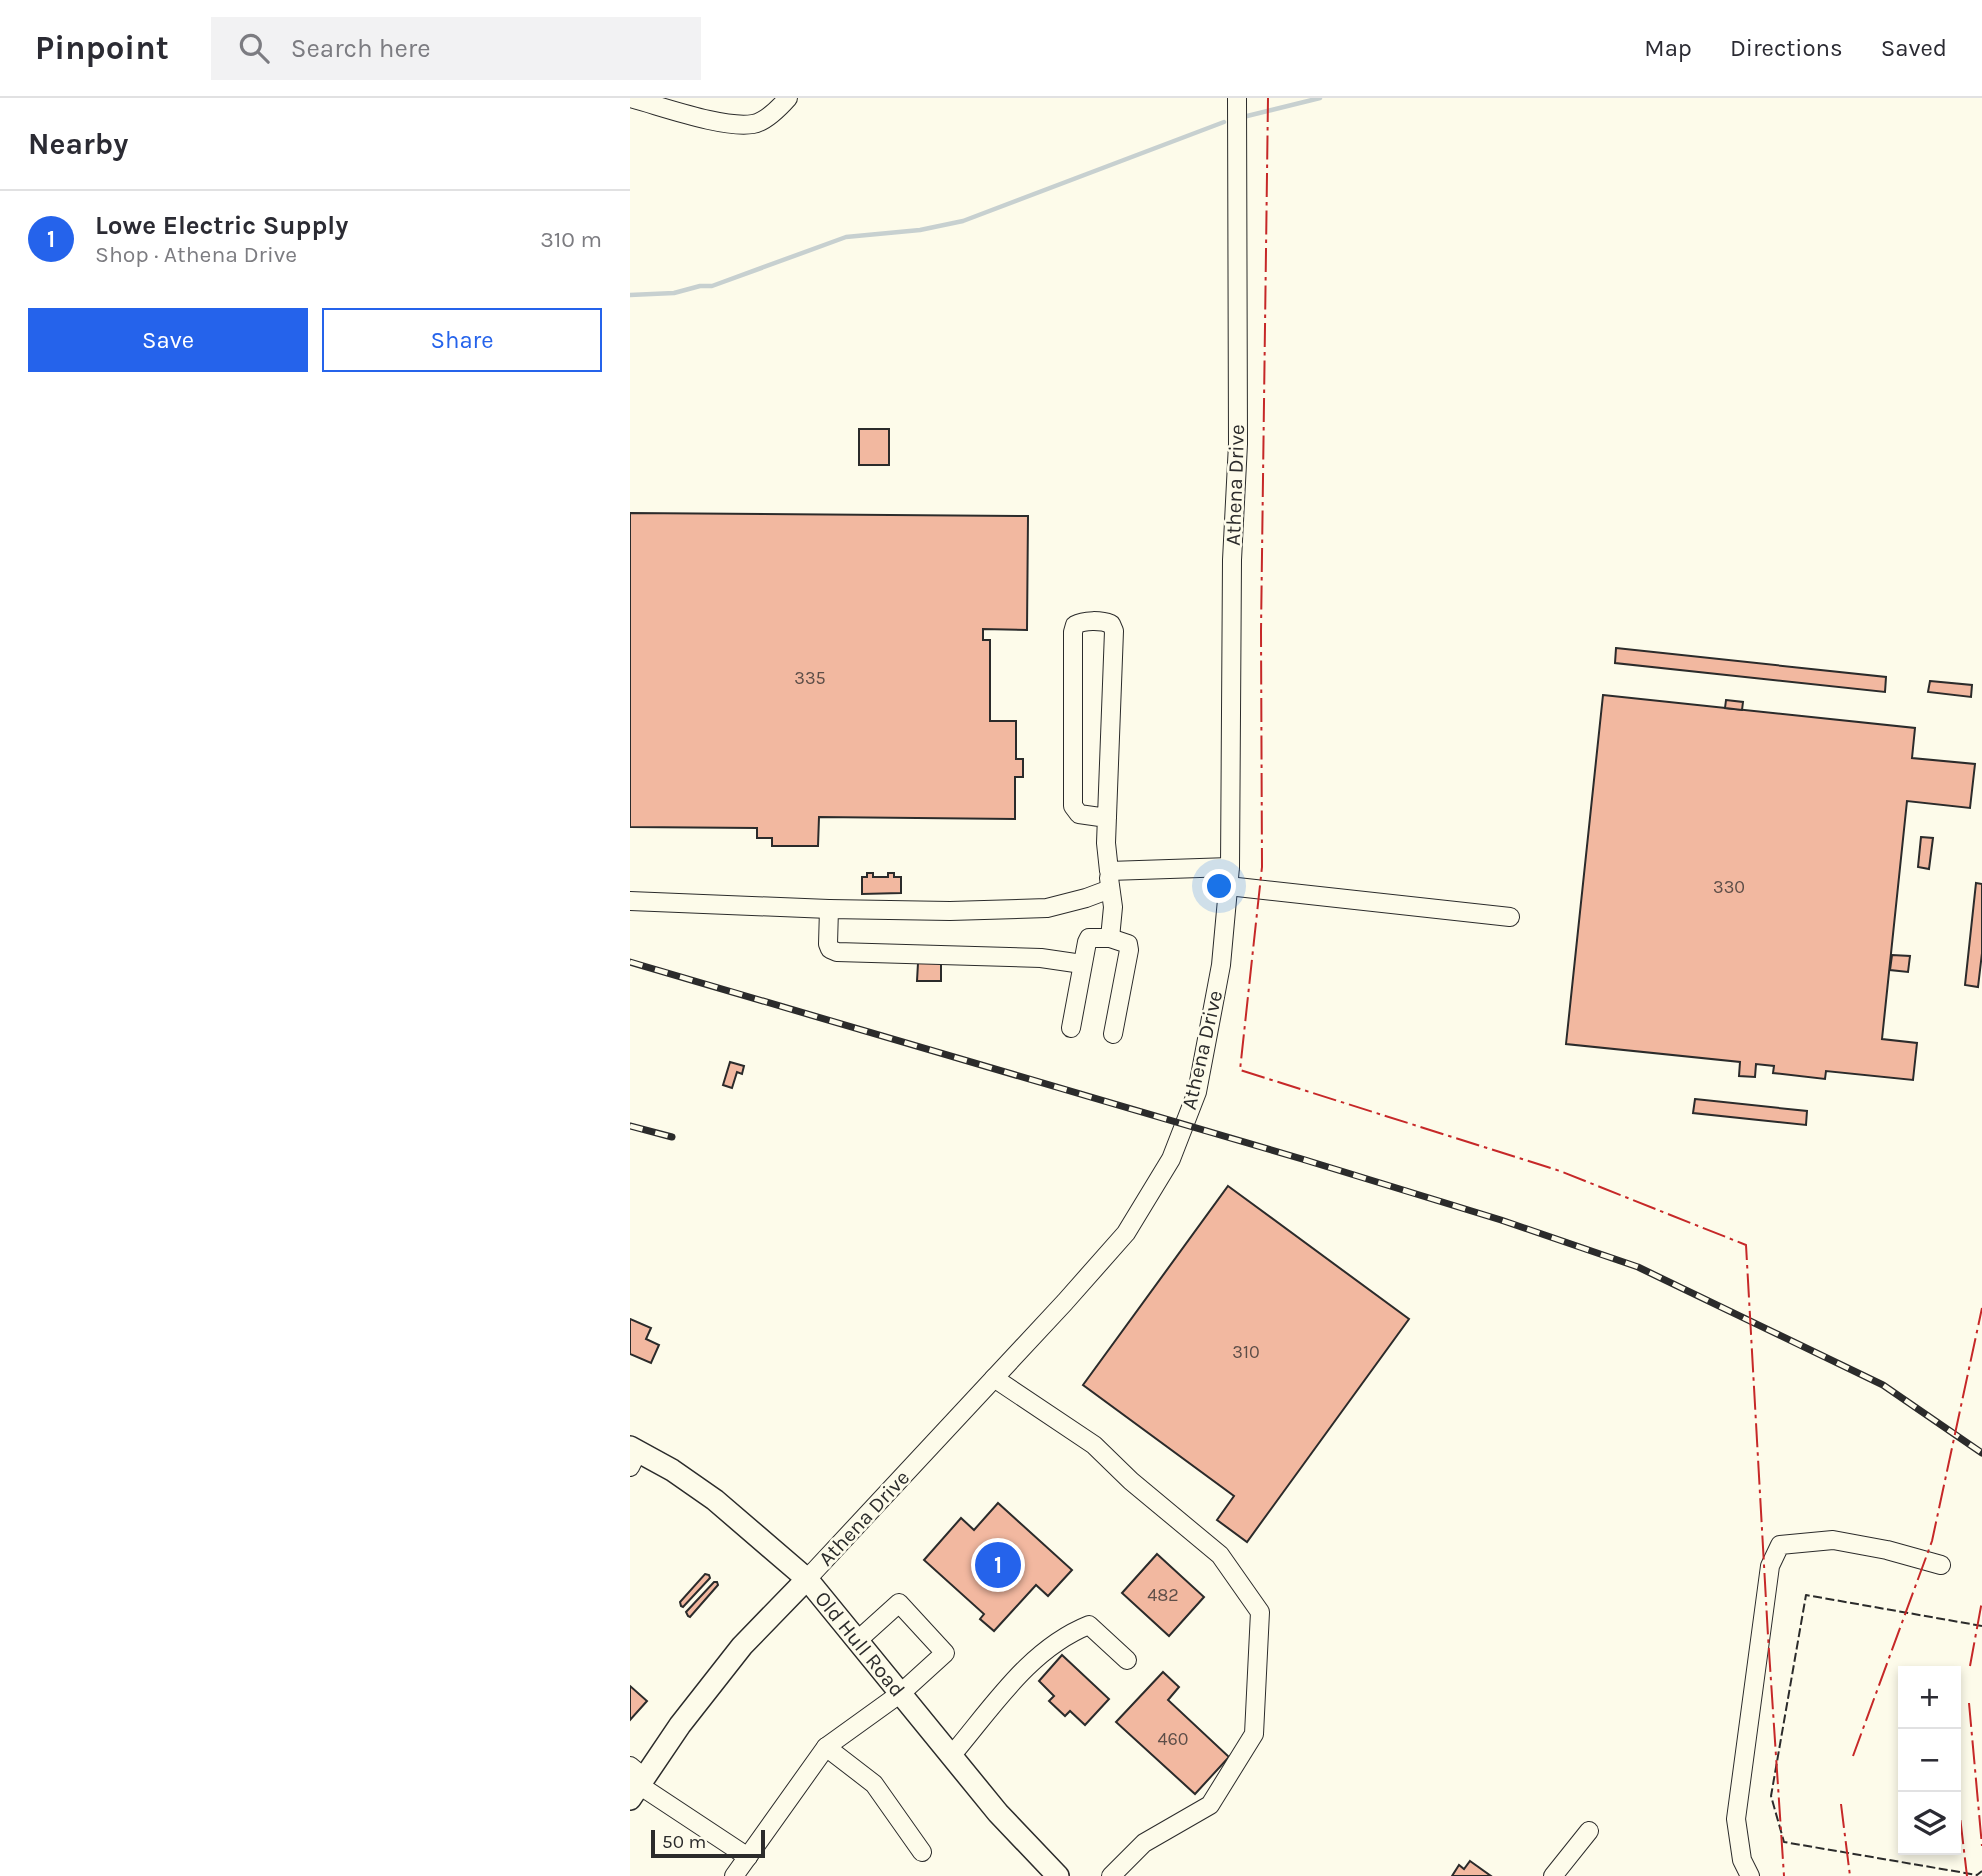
<!DOCTYPE html>
<meta charset="utf-8">
<style>
:root{--surface:#fff;--page:#f2f2f3;--text:#2b2b33;--muted:#7c7c81;--line:#e1e1e2;--accent:#2563eb}
body{margin:0;font-family:Karla,sans-serif;background:var(--page);color:var(--text)}
.controls{position:absolute;right:21px;bottom:21px;display:grid;overflow:hidden;border-radius:0px;box-shadow:0 4px 10px #0003}
.controls button{width:63px;height:63px;display:grid;place-items:center;padding:0;border:0;border-bottom:2px solid var(--line);background:var(--surface);color:var(--text);font:35px sans-serif}
.scale{position:absolute;left:21px;bottom:18px;width:114px;box-sizing:border-box;padding-left:7px;border:4px solid #2b2b2b;border-top:0;font-size:19px;line-height:24px;white-space:nowrap;color:#2b2b2b;-webkit-text-stroke:5px #fdfbea;paint-order:stroke}
.you{position:absolute;left:590px;top:789px;width:24px;height:24px;margin:-18px;border:5px solid #fff;border-radius:50%;background:#1a73e8;box-shadow:0 0 0 10px #1a73e833}
.badge{display:grid;place-items:center;width:46px;height:46px;border-radius:50%;background:var(--accent);color:#fff;font-size:23px;font-weight:700}
.pin{position:absolute;translate:-50% -50%;border:4px solid #fff;box-shadow:0 2px 7px #0006}
.list{margin:0;padding:0;list-style:none}
h2{display:flex;justify-content:space-between;align-items:center;height:91px;margin:0;padding:0 28px;font-size:30px}
h2 small{font-size:23px;font-weight:400;color:var(--muted)}
.list li{display:grid;grid-template-columns:46px 1fr auto;gap:21px;align-items:center;box-sizing:border-box;height:98px;padding:0 28px;border-top:2px solid var(--line)}
.list b{display:block;font-size:26px;white-space:nowrap}
.list p{margin:0;font-size:23px;white-space:nowrap;color:var(--muted)}
.list em{font-size:23px;font-style:normal;color:var(--muted)}
.actions{display:flex;gap:14px;padding:21px 28px}
.actions a{flex:1;padding:16px 0;border:2px solid var(--accent);border-radius:0px;text-align:center;font-size:24px;color:var(--accent)}
.actions .main{background:var(--accent);color:#fff}
.icon{flex:none;width:38px;height:38px;fill:none;stroke:currentColor;stroke-width:2;stroke-linecap:round;stroke-linejoin:round}
.map{position:relative;flex:none;width:1352px;height:1778px;overflow:hidden}
header{display:flex;align-items:center;gap:42px;box-sizing:border-box;height:98px;padding:0 35px;background:var(--surface);border-bottom:2px solid var(--line)}
header strong{font-size:33px}
nav{display:flex;gap:38px;margin-inline-start:auto;font-size:24px}
.search{width:490px;height:63px;background:var(--page);display:flex;align-items:center;gap:18px;box-sizing:border-box;padding:0 24px;border-radius:0px;color:var(--muted);font-size:26px}
main{display:flex}
aside{flex:1;background:var(--surface)}
.map>svg:first-child{display:block}
.lines{fill:none;stroke-linecap:round;stroke-linejoin:round}
.stream{stroke:#c7d0d0;stroke-width:4.5}
.building{fill:#f2b8a0;stroke:#2b2b2b;stroke-width:2}
.minor-casing{stroke:#2b2b2b;stroke-width:20}
.major-casing{stroke:#2b2b2b;stroke-width:24}
.minor{stroke:#fdfbea;stroke-width:18}
.major{stroke:#fdfbea;stroke-width:21}
.rail-casing{stroke:#2b2b2b;stroke-width:7}
.rail{stroke:#fdfbea;stroke-width:4.5;stroke-dasharray:13;stroke-linecap:butt}
.fence{stroke:#2b2b2b;stroke-width:2;stroke-dasharray:9 3.5;stroke-linecap:butt}
.power{stroke:#c62828;stroke-width:2;stroke-dasharray:24 5 3.5 5;stroke-linecap:butt}
.labels{text-anchor:middle;dominant-baseline:central;stroke-width:5;stroke-linejoin:round;paint-order:stroke}
.number-label{font-size:18px;fill:#5d4e48}
.street-label{font-size:21px;fill:#2b2b2b;stroke:#fdfbea}
</style>
<header>
<strong>Pinpoint</strong>
<div class="search"><svg class="icon" aria-label="search" viewBox="0 0 24 24"><circle cx="10" cy="10" r="6"/><path d="M15 15l6 6"/></svg>Search here</div>
<nav><a>Map</a><a>Directions</a><a>Saved</a></nav>
</header>
<main>
<aside>
<h2>Nearby<small></small></h2>
<ul class="list">
<li><span class="badge">1</span><div><b>Lowe Electric Supply</b><p>Shop · Athena Drive</p></div><em>310 m</em></li>
</ul>
<div class="actions"><a class="main">Save</a><a>Share</a></div>
</aside>
<div class="map">
<svg width="1352" height="1778" viewBox="0 0 1352 1778">
<rect width="100%" height="100%" fill="#fdfbea"/>
<g class="lines">
<g class="stream">
<path d="M613,19L690,0"/>
<path d="M0,197L44,195L70,188H82L216,139L290,132L333,123L594,24"/>
</g>
</g>
<g class="building">
<rect x="229" y="331" width="30" height="36"/>
<path d="M0,415L398,418L397,532L353,531V542H360V623H386V661H393V679H385V721L189,719L188,748H142V740H127V730L0,729Z"/>
<path d="M986,550L1256,579L1255,594L985,565Z"/>
<path d="M1300,583L1342,587L1341,599L1298,594Z"/>
<path d="M973,597L1285,630L1282,660L1345,666L1340,710L1277,703L1252,941L1287,945L1283,982L1196,973L1195,981L1143,975L1144,968L1126,966L1125,979L1109,978L1110,964L936,946Z"/>
<path d="M1096,602L1113,604L1112,612L1095,610Z"/>
<path d="M1291,739L1303,740L1299,771L1288,769Z"/>
<path d="M237,775H243V779H258V775H264V779H271V795L232,796V779H237Z"/>
<path d="M1346,785L1352,786V855L1348,889L1335,887Z"/>
<path d="M1262,857L1280,858L1278,874L1260,872Z"/>
<path d="M288,865H311V883H287Z"/>
<path d="M100,964L114,968L112,976L107,974L102,990L93,987Z"/>
<path d="M1065,1001L1177,1013L1176,1027L1063,1015Z"/>
<path d="M598,1088L779,1221L617,1444L587,1422L604,1398L453,1287Z"/>
<path d="M0,1221L21,1230L16,1241L29,1247L21,1265L0,1256Z"/>
<path d="M368,1405L442,1472L418,1498L406,1487L364,1533L350,1521L354,1516L294,1462L331,1420L344,1432Z"/>
<path d="M527,1456L574,1499L539,1538L492,1495Z"/>
<path d="M75,1476L79,1477L80,1480L53,1509L51,1508L50,1504Z"/>
<path d="M84,1484H87L88,1487L60,1519L58,1518L56,1514Z"/>
<path d="M432,1557L479,1601L455,1627L440,1613L435,1618L419,1603L424,1598L409,1583Z"/>
<path d="M533,1574L549,1589L538,1602L599,1659L565,1696L486,1624Z"/>
<path d="M0,1588L17,1603L0,1622Z"/>
<path d="M840,1763L861,1778H822L829,1767L834,1771Z"/>
</g>
<g class="lines">
<g class="minor-casing">
<g id="minor">
<path d="M0,0C31,8 93,31 123,26C135,24 150,9 158,0"/>
<path d="M477,720L449,716L443,708V534L445,527C454,522 471,522 481,526L484,533L476,745L479,773L600,769"/>
<path d="M598,788L880,819"/>
<path d="M0,803L199,811"/>
<path d="M480,840L498,846L499,852L483,936"/>
<path d="M452,866L411,860L207,854L200,851L198,846L199,811L320,813L417,810L456,800L480,791"/>
<path d="M441,930L457,844L459,840H480L483,809L479,780"/>
<path d="M364,1280L464,1347L501,1383L590,1457L630,1514L624,1636L580,1707L514,1745L481,1778"/>
<path d="M0,1369L8,1353"/>
<path d="M177,1481L435,1204L496,1135L541,1061L567,994L591,867L600,769L602,462L608,346L607,0"/>
<path d="M196,1649L244,1686L292,1754"/>
<path d="M321,1658C362,1610 399,1551 459,1527L497,1562"/>
<path d="M0,1668L6,1673L9,1687L118,1759"/>
<path d="M104,1778L196,1649L271,1595L315,1555L269,1505L228,1542"/>
<path d="M923,1778L959,1733"/>
<path d="M1120,1778L1112,1762L1106,1721L1140,1468L1150,1447L1203,1442L1257,1452L1311,1467"/>
</g>
</g>
<g class="major-casing">
<g id="major">
<path d="M0,1349L42,1372L85,1402L177,1481L368,1715L428,1778"/>
<path d="M0,1701L50,1627L112,1548L177,1481"/>
</g>
</g>
<use href="#minor" class="minor"/>
<use href="#major" class="major"/>
<g class="rail-casing">
<g id="rail">
<path d="M0,864L672,1061L871,1122L1008,1169L1253,1287L1352,1355"/>
<path d="M0,1028L42,1039"/>
</g>
</g>
<use href="#rail" class="rail"/>
<path class="fence" d="M1352,1528L1176,1497L1141,1698L1154,1744L1347,1777L1352,1773"/>
<g class="power">
<path d="M638,0L631,533L632,769L610,972L930,1073L1116,1147L1138,1538L1154,1778"/>
<path d="M1340,1568L1352,1503"/>
<path d="M1339,1605L1352,1748"/>
<path d="M1223,1658L1302,1443L1352,1210"/>
<path d="M1326,1685L1337,1778"/>
<path d="M1211,1706L1220,1778"/>
</g>
</g>
<g class="labels">
<g class="number-label">
<text x="180" y="580">335</text>
<text x="1099" y="789">330</text>
<text x="616" y="1254">310</text>
<text x="533" y="1497">482</text>
<text x="543" y="1641">460</text>
</g>
<g class="street-label">
<text transform="translate(605 387) rotate(-88)">Athena Drive</text>
<text transform="translate(572 952) rotate(-77)">Athena Drive</text>
<text transform="translate(234 1420) rotate(-47)">Athena Drive</text>
<text transform="translate(230 1546) rotate(51)">Old Hull Road</text>
</g>
</g>
</svg>
<div class="controls">
<button>+</button>
<button>−</button>
<button><svg class="icon" aria-label="layers" viewBox="0 0 24 24"><path d="M12 4l9 5-9 5-9-5zM3 14l9 5 9-5"/></svg></button>
</div>
<div class="scale">50 m</div>
<div class="you"></div>
<div class="pin badge" style="left:368px;top:1467px">1</div>
</div>
</main>
